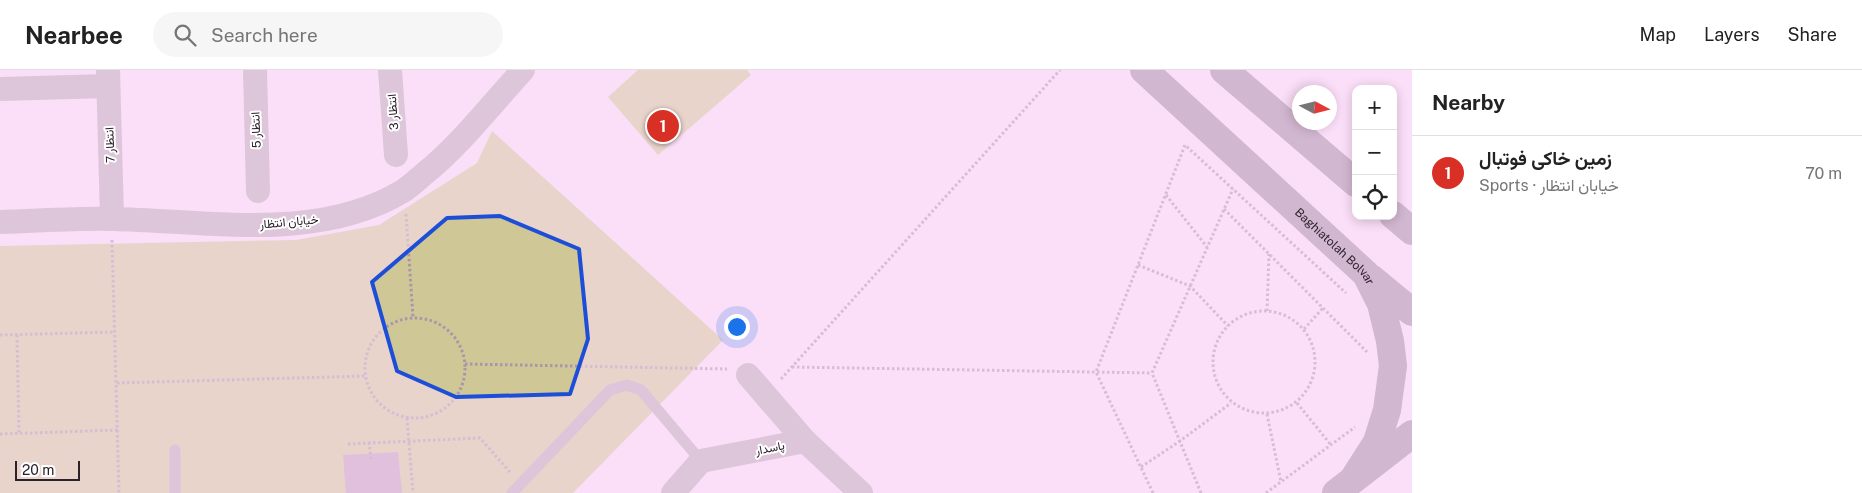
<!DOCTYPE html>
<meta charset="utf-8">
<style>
:root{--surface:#fff;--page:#f6f6f6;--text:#222;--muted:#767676;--line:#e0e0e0;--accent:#d93025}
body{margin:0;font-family:"Public Sans",Vazirmatn,sans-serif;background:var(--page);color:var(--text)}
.controls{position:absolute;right:15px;top:15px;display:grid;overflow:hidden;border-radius:10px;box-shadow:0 2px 12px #0003}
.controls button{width:45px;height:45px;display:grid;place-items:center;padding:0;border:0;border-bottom:1px solid var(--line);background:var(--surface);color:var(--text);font:25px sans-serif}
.compass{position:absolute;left:1292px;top:15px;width:45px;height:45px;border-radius:50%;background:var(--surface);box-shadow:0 2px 12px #0003;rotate:97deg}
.scale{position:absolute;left:15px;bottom:12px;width:65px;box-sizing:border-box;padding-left:5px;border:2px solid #2b212b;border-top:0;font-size:14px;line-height:18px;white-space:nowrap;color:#2b212b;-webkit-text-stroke:4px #fff;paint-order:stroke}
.you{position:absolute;left:736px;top:256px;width:18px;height:18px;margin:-12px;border:4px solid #fff;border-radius:50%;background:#1a73e8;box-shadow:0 0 0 8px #1a73e833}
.badge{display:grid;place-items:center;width:32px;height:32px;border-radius:50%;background:var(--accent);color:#fff;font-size:16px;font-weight:700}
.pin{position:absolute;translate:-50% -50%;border:2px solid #fff;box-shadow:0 1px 5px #0006}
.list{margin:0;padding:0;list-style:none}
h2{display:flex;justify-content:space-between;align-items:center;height:65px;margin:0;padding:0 20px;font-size:21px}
h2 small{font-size:16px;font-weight:400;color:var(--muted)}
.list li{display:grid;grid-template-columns:32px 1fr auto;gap:15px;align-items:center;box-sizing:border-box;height:75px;padding:0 20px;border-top:1px solid var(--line)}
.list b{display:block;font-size:19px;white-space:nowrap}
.list p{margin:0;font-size:16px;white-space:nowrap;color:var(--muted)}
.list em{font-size:16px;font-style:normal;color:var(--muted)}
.icon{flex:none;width:28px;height:28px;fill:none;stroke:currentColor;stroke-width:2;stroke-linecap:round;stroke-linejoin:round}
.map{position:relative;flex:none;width:1412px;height:423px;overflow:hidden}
header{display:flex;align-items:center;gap:30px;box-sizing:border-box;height:70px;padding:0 25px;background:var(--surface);border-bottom:1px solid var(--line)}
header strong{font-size:24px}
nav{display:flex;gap:28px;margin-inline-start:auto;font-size:18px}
.search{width:350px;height:45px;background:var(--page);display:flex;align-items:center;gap:12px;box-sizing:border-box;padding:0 18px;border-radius:28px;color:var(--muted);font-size:19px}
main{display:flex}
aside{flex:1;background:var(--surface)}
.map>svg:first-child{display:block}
.green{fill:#d0c796}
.building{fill:#c29cbf}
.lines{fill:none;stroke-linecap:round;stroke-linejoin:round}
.path{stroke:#aa95a9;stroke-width:3;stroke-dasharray:2.5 2.5;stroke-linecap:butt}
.service{stroke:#b9a7b7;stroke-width:11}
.minor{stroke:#b9a7b7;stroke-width:24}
.secondary{stroke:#a1889f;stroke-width:28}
.marked{fill:none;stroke:#1d4ed8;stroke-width:4;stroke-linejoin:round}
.labels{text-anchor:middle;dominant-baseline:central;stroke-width:4;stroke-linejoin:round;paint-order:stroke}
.street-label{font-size:12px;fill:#2b212b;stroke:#fff}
</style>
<header>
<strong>Nearbee</strong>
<div class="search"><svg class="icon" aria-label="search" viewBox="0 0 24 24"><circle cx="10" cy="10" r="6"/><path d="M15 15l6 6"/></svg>Search here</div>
<nav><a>Map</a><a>Layers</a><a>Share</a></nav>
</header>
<main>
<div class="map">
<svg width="1412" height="423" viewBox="0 0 1412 423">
<rect width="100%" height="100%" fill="#fbdef8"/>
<g class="green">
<path d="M638,0H747L751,5L658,85L608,27Z"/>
<path d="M492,61L723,270L573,423H0V176L296,170L379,155L477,93Z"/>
</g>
<path class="building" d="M398,382L402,423H346L343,385Z"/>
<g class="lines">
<g class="path">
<path d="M1166,125L1207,177"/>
<path d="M1224,139L1367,282"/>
<path d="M406,144L413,247"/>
<path d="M112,170L119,423"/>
<path d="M1138,195L1190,216L1228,256"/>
<path d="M1267,241L1269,184"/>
<circle cx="1264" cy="292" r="51"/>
<circle cx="415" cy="298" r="50"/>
<path d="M1304,259L1323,238"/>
<path d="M0,265L115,262"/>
<path d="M17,265L19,363"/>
<path d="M465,294L727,299"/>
<path d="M792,297L1152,303"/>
<path d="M781,309L1060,0"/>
<path d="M117,313L365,306"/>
<path d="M1297,333L1331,375"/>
<path d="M1267,344L1281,412"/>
<path d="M407,348L413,423"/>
<path d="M0,364L118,360"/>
<path d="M369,372L371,390"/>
<path d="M348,374L480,368L510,402"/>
<path d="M1141,397L1180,371L1231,333"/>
<path d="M1153,423L1096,302L1185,75L1346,223"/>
<path d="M1201,423L1152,303L1233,119"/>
<path d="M1266,423L1355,357"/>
</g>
<g class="service">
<path d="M175,380V423"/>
<path d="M512,423L610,320L627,315L641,320L701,391"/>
</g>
<g class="minor">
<path d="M108,0L112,149"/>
<path d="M255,0L258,121"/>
<path d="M390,0L396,85"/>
<path d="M0,19L108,16"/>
<path d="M0,152C38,151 76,148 114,149C208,151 319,172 403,121C411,116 417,110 424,104C461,74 491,35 523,0"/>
<path d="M748,305L805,371"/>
<path d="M673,423L701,391L805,371L861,423"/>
</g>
<g class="secondary">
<path id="s1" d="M1144,0L1366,204L1381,234L1390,271L1393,296L1387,340L1377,372L1354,408"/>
<path d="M1224,0L1356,113"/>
<path d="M1393,145L1412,161"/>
<path d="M1371,208L1412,242"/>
<path d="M1336,423L1412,364"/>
</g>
</g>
<path d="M0 0H1412V423H0ZM500,146L579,179L588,269L570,324L456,327L397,301L372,212L447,148Z" fill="#fbdef8" fill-opacity=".55" fill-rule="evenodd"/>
<path class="marked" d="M500,146L579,179L588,269L570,324L456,327L397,301L372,212L447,148Z"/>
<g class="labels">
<g class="street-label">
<text transform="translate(393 42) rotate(-94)">انتظار 3</text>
<text transform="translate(256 60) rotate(-92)">انتظار 5</text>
<text transform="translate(110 75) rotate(-92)">انتظار 7</text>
<text transform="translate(289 152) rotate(-5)">خیابان انتظار</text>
<text stroke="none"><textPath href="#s1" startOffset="260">Baghiatolah Bolvar</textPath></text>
<text transform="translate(770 378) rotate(-11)">پاسدار</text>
</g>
</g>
</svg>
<div class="controls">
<button>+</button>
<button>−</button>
<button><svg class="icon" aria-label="locate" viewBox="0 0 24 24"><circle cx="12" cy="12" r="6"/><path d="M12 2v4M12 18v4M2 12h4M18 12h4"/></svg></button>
</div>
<svg class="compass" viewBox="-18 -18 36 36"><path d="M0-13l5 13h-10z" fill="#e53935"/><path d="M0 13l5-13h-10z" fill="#767676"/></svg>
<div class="scale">20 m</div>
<div class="you"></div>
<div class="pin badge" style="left:663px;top:56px">1</div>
</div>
<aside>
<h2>Nearby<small></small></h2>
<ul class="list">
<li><span class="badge">1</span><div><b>زمین خاکی فوتبال</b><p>Sports · خیابان انتظار</p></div><em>70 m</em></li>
</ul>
</aside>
</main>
